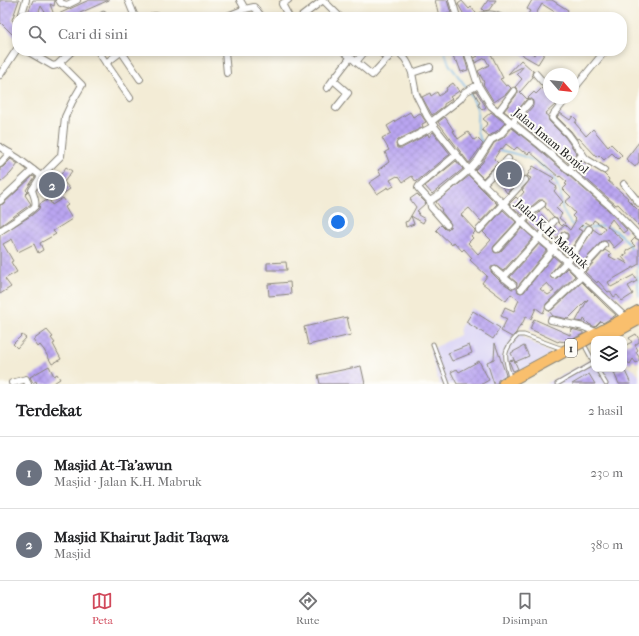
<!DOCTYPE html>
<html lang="id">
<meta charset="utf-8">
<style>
:root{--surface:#fff;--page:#f6f6f6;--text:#202124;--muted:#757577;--line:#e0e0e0;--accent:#d1495b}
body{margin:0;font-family:"IM FELL French Canon",serif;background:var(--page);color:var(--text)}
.controls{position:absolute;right:12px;bottom:12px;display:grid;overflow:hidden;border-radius:8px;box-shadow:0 2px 6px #0003}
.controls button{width:36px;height:36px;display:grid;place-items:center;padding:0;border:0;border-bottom:1px solid var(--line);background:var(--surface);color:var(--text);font:20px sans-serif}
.compass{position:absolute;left:543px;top:68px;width:36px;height:36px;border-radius:50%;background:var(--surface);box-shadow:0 2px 6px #0003;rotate:118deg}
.you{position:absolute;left:338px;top:222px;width:14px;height:14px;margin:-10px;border:3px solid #fff;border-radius:50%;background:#1a73e8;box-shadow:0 0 0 6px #1a73e833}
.badge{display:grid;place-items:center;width:26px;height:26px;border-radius:50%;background:var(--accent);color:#fff;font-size:13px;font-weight:700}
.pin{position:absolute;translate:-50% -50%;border:2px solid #fff;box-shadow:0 1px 4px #0006}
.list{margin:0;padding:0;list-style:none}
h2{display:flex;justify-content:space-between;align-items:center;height:52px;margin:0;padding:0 16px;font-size:17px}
h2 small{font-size:13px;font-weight:400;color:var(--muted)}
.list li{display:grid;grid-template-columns:26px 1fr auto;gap:12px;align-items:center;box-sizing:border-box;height:72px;padding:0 16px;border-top:1px solid var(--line)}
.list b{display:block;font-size:15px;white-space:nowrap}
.list p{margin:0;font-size:13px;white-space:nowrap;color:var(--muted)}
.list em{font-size:13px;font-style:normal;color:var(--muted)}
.icon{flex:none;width:22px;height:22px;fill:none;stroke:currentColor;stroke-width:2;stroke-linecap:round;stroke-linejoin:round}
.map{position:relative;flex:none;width:639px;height:384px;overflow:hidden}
.search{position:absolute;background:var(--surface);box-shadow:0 2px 6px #0003;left:12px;right:12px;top:12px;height:44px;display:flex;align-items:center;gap:10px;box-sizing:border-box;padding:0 14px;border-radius:16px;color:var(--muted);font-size:15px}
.sheet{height:196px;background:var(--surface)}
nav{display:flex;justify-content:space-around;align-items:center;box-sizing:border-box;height:56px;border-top:1px solid var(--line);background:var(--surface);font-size:11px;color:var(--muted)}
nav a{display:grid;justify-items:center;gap:2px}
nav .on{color:var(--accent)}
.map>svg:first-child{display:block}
.built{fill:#dcd6f6}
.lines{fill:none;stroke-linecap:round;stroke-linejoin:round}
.stream{stroke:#6fb3e5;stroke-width:1.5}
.building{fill:url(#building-cross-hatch);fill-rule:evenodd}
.lane-casing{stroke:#888479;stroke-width:5}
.street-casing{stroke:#888479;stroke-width:8}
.highway-casing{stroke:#888479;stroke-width:13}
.lane{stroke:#fff;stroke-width:3}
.street{stroke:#fff;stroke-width:6}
.highway{stroke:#f9bf6d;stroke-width:11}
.labels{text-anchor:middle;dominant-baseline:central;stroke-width:4;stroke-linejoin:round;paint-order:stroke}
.shield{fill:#fdfcf7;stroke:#605f5e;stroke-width:1}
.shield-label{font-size:11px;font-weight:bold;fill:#1c1c1c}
.street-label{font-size:12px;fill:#1c1c1c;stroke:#fdfcf7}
</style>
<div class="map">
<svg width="639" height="384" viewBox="0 0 639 384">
<defs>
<pattern id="building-cross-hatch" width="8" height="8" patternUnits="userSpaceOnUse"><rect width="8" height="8" fill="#baa5f1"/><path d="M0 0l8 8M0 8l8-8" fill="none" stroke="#9f8dce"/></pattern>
</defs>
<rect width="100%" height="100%" fill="#fdfcf7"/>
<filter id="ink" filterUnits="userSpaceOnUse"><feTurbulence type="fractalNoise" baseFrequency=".025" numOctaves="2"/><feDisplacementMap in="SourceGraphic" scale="8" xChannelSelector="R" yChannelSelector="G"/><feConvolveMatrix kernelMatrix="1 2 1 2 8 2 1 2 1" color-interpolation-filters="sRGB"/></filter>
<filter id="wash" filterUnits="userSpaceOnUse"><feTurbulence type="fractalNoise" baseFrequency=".012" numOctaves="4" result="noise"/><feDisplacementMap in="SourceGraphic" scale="16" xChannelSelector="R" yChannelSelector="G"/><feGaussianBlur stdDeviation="0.9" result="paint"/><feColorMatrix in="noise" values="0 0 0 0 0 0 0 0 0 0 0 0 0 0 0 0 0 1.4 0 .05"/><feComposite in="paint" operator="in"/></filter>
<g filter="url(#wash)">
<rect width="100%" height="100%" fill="#f3ecd6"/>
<g class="built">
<path d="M471,308L523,335L524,338L551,354L504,384H439L430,350L459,335L460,328Z"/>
<path d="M594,356V369H624V365L636,371L639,376V384H545L587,362Z"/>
</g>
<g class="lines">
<g class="stream">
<path d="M445,52L449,64L467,88"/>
<path d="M469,92C471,97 476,104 477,109C479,122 472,136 486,144"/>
<path d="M499,150C524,155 549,162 559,189C562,195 561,201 562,207C563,213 568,219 571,224L573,225"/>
<path d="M579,227L587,229"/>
<path d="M608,227C619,231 627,240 632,250"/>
<path d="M590,228L604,226"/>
<path d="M638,264L637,272L639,296"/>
</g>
</g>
<g id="blocks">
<g class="building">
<path d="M0,0H19L12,20L17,25V39L0,22Z"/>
<path d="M33,0H55L54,6L50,4L54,15L48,17L41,6L37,17L27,15Z"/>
<path d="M89,0H109L71,17H52Z"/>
<path d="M435,0H447L451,13L439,16Z"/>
<path d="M488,0H496L489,10L484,11L482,9Z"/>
<path d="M532,0H552L568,10L564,17H556L558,14L542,4L534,17L528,14L530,11L527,9Z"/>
<path d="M462,1L469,9L471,7L476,13L472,17H466L463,13L458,4Z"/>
<path d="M452,51H463L468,70L461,72L457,61L455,62Z"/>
<path d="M475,51H498L491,54L503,78L500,79L506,86L508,85L511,88L506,94L494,102L483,84L484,83L483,80L478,71L489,65L485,58L475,63L474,58L478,56Z"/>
<path d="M520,51H530L534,55L536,51H546L538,64L524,56Z"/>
<path d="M521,60L533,71L532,74L533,77L520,92L527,99L534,92L536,94L542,88L549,93V98H553L557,103L545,114L548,116L549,121L565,137L577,154L568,163L519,122L533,106V102L532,99L526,100L512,117L504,111L518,93V90L515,87L522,79L517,74L524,66L508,74Z"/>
<path d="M453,83L459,91L450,97L452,99L444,104V106L432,115L422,97L430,93L431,96L437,92L439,96L447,90L446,88Z"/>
<path d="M476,91L486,107L482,110L478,104L480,103L474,92Z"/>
<path d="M410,112L413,117L420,113L426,122L422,124L423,127L398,140L396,144L397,148H402L428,134L429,137L433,132L450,154L416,182L412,176L403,182L399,176L398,177L397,176L390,180L394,186L389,189L388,187L377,194L369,183L381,175L378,170L389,162L385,152L389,150L382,138L391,133L387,126Z"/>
<path d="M491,112L505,123L497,131L489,136L482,130L488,123L483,119Z"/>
<path d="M560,113L570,120L573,116L577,120L575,123L586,136L593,129L608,147L611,144L622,155L618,159L612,153L604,160L599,155L597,157L579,138L577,139L571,131L557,117Z"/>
<path d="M445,117L454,131H453L458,139L468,132L474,140L477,138L483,144L469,163L438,122Z"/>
<path d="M512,128L537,148L607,209L627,230L623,233L612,219L607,226L623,240L614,248L608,240L607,241H602L580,265L578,263L577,265L573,261L593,229L600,234L605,228L594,220L591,225L585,222L578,229L583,231L568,253H563L559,249L568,238V234L565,232H562L556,239L549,234L555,227L558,231L565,225L570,230L576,220L572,216L575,213L565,202L571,197L563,189L567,185L565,184L567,182L560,176L559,177L530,152L528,154L524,151L523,152L517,147L514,150L506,144L502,149L501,148L494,159L498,163L483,178L475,170L482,163L494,143L503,138Z"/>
<path d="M639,142V162L635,167L626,159Z"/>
<path d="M11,159L18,164L11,173L0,183V168L3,167Z"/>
<path d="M456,161L463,169L432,194L425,186Z"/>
<path d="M514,161L523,172L516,178L518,181L507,193L496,178Z"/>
<path d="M582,161L604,174L609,179L608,181L628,198L627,199L639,211V226L618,204L616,205L575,169Z"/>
<path d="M533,166L554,178L550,182L557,187L554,191L563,202L556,208L562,214L559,218L565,223L562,226L558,222L557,218L554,217L545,207L546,203L544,200H539L522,215L509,204L516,197L518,199L524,192L522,190L531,178L527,176Z"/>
<path d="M66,167L72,171L64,182L70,189L63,194L57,188L50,197L40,190L54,172L60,176Z"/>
<path d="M33,176L35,177L26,190L28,192L25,195L31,204L0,226V205L3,204Z"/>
<path d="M469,176L497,204L481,221L469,208L461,215L475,230V232L471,236L473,238L468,243L478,254L491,240L483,232L503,210L516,222L494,246L493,248L494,252L496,253L500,252L522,228L533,238L503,271L496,266L491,267V272L500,281L512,289L516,288L517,283L510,277L539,244L547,250L518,286L517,289L518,292L521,293L524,292L553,256L560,262L550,274L551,278H557L567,268L575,276L546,304L545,309L543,313L536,308L531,319L526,316L521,326L520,325L516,333L512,337L501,331L507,319L501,316L505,307L514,311L519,300L511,294L506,301L482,283L487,276L470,260L472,258L464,249L462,251L454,242L452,245L436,230L441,225L445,229H448L451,224L441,211L442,210L436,202ZM547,283L554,291L548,295L540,289Z"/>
<path d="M417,194L426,203L417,211L419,212L418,215L425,219L423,223L411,216L414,224L406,227L405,222L408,221L416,207L410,199Z"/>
<path d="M63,198L68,205L65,207L72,219L53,231L56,234L40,243L43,250L38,253L34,244L18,252L12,239L3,244L13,261L11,262L17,272L6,278L5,279L11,287L0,294V235L32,215L39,209L40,204L49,199L52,205Z"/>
<path d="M539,212L548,221L539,232L528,222Z"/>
<path d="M635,238L639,240V264L608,282L611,287L634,275L637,281L628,286L633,294L622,301L617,295L614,297L610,291L608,292L598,281L597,283L585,272L605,250L611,254L609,256L616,260L619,259L628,264L622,257L627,254L626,251L635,246L631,242Z"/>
<path d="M286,262L287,270H267V263Z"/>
<path d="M290,282L291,294L269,296L268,284Z"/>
<path d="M582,282L607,307L616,315L603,323L601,321L595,327L589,324L584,319L583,322L576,321L588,299L568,319L553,316L549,311L552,310Z"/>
<path d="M473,311L500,328L493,339L466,322Z"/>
<path d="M347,317L351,335L308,345L304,327Z"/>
<path d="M534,319L570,335L571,329L583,332V334L567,342L559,341L558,342L530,329Z"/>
<path d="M47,330L53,337L51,338L55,343L53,344L61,359L52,364L44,350L40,345L38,347L33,340Z"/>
<path d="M636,334L639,339V342L635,345L638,350L636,352L639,357V361L636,363L633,359L630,364L624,360V346L632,342L629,338Z"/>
<path d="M22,335L26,338L17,348L13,344Z"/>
<path d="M495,343L506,375L498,380L497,384H494L487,362L494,359Z"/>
<path d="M469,345L472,353L452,361L448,353Z"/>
<path d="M524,346L529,356L515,362L511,353Z"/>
<path d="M514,360L518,369L513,371L509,361Z"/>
<path d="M479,361L489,380L482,384H457L451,372L457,369L459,372Z"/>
<path d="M49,366L54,376L57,374L60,379L52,384H37L36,381L33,383L30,377Z"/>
<path d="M361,366L365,384H320L318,375Z"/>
<path d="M622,369H624L631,384H619L614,373Z"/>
<path d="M589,374L595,384H572Z"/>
</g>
</g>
</g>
<g filter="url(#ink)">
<use href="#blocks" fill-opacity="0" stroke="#888479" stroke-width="1"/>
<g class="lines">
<g class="lane-casing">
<g id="lane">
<path d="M475,17C484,12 494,12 503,17"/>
<path d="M549,17L550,15"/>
<path d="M433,344L448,384"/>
<path d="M586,348L594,363"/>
<path d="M597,369L606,384"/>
<path d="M510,377C504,356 502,351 518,335H524L563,349"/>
<path d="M557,384L594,363"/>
</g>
</g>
<g class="street-casing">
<g id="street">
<path d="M59,0L61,3L67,5L77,0"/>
<path d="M128,0L135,17"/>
<path d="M240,0L245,9L254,7L262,17"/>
<path d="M288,0L282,4L289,17"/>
<path d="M452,0L457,17"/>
<path d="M103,15L104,17"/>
<path d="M21,17L26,0"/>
<path d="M151,17L155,16L159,17"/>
<path d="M225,17L245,9"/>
<path d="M301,17L323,0L340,17"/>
<path d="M27,51L53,66L57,65L72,51"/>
<path d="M98,51L106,63L122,51"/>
<path d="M121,51L140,79"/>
<path d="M222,51L225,52L227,73"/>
<path d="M343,51L372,75L394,51"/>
<path d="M379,51L388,58"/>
<path d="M395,51C404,54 409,64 412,73"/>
<path d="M467,51L478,85L491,106L540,145L610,206L639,236"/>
<path d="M356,62L365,51"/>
<path d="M106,63L130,98"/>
<path d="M430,67L412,73L416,94L427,116L434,126L469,170L531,231L567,262L627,319"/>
<path d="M536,74L549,89"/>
<path d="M0,75L17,49"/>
<path d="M327,88L333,80"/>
<path d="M573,90L605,51"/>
<path d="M567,98L554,114L552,118L568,134L586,159L604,170"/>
<path d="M336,108L348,93L333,80L350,58"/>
<path d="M498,112L514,91"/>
<path d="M431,122L460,99L465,92L478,85"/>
<path d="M512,123L529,103"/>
<path d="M400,144L434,126"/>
<path d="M0,147L19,159L41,176L32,190C33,194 37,202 35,206C32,211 7,226 0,231"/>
<path d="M456,155L419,186L418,188L430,201L442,193L469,170L478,160L491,140L500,135L511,122"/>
<path d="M0,164L10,153"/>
<path d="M568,170L582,155"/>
<path d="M41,176L61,156L65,117L72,102L82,85L60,63"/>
<path d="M483,184L508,159"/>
<path d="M624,184L639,203"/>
<path d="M0,201L33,170"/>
<path d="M430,201L431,207L447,225"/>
<path d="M479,230L525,180"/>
<path d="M497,249L530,213L542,204"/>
<path d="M495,270L513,285"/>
<path d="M578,273L604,245"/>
<path d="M554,275L572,256L589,229"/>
<path d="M503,278L554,221"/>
<path d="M521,289L564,236"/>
<path d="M549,307L582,276"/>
<path d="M551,320L584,327L598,333"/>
<path d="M12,383L26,379L28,384"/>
</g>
</g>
<g class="highway-casing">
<g id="highway">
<path d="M610,335L639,319"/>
<path d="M504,384L639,311"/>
</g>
</g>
<use href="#lane" class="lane"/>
<use href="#street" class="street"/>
<use href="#highway" class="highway"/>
</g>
</g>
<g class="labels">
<rect class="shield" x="565" y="339" width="12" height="18" rx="3"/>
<g class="shield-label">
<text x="571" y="348">1</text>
</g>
<g class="street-label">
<text transform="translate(551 141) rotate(40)">Jalan Imam Bonjol</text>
<text transform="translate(552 234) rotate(43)">Jalan K.H. Mabruk</text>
</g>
</g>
</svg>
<div class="controls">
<button><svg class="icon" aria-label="layers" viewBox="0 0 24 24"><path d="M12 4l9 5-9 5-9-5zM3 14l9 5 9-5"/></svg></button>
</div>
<svg class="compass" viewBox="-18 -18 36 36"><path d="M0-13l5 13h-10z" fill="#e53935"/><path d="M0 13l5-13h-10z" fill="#757577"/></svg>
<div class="you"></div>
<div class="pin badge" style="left:509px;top:174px;background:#6b7280">1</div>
<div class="pin badge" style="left:52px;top:185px;background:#6b7280">2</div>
<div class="search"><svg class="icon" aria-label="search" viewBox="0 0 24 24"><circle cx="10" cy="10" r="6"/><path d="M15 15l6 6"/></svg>Cari di sini</div>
</div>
<section class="sheet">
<h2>Terdekat<small>2 hasil</small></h2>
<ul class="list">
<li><span class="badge" style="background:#6b7280">1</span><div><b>Masjid At-Ta'awun</b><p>Masjid · Jalan K.H. Mabruk</p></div><em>230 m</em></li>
<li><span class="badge" style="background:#6b7280">2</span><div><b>Masjid Khairut Jadit Taqwa</b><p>Masjid</p></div><em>380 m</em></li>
</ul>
</section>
<nav>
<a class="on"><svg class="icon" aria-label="map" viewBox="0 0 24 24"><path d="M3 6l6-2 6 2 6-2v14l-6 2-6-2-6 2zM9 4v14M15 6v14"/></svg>Peta</a>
<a><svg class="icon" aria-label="directions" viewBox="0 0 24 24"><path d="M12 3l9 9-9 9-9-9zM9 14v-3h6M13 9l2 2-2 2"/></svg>Rute</a>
<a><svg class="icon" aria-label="saved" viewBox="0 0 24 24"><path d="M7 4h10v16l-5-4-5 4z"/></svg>Disimpan</a>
</nav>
